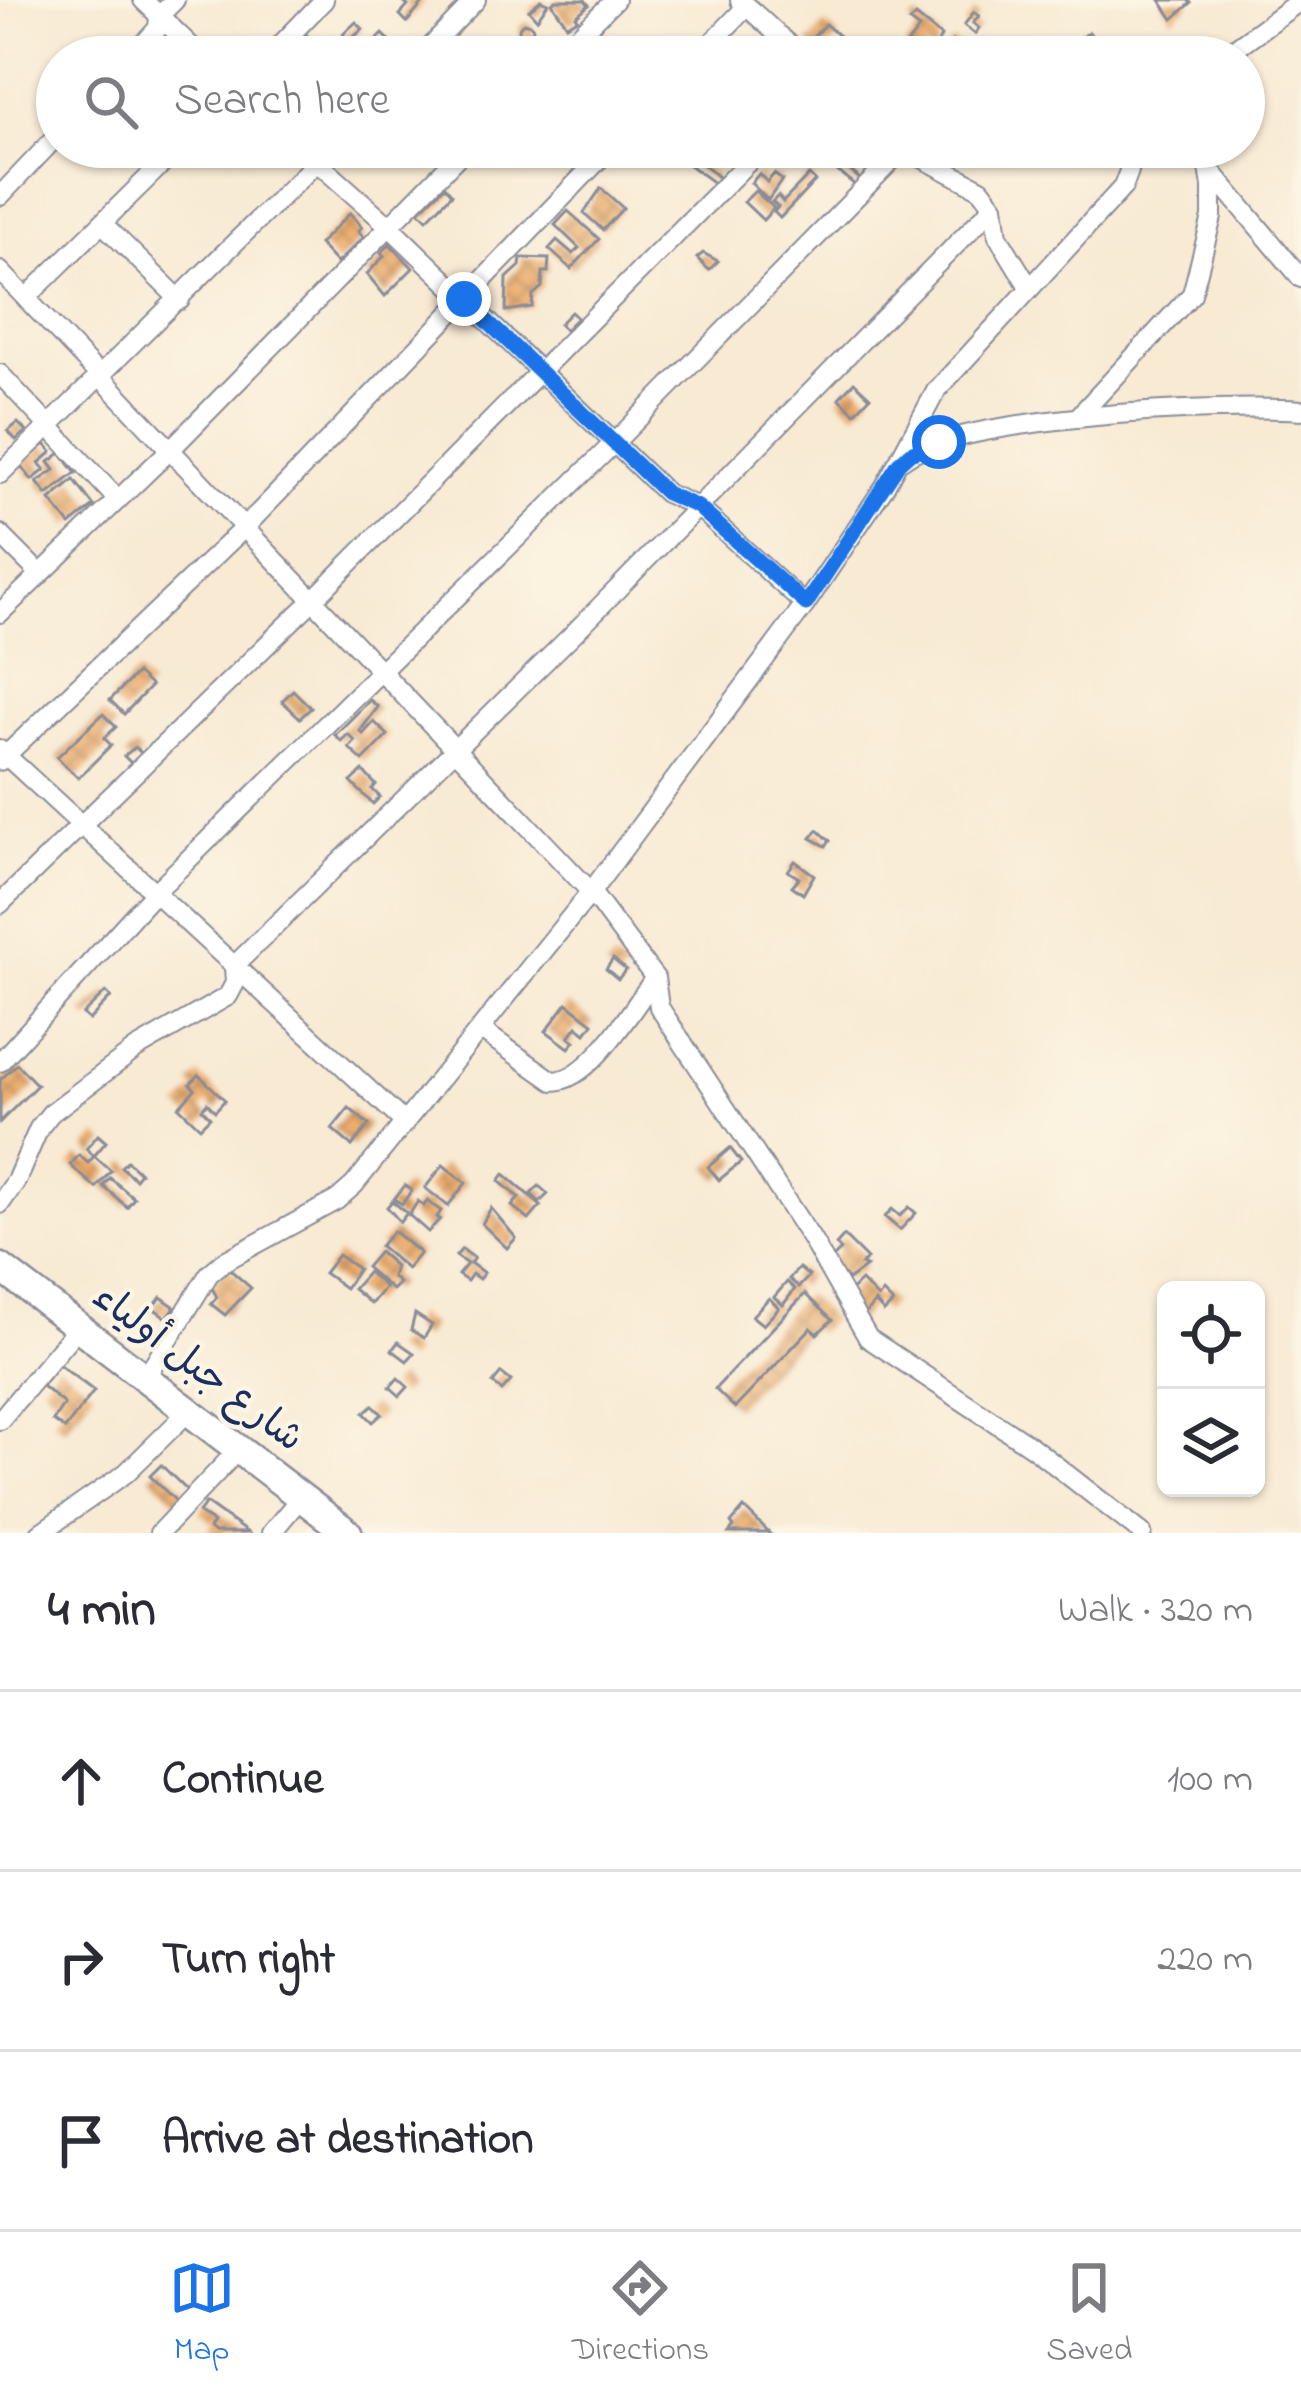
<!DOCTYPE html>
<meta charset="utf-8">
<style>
:root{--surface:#fff;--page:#f7f7f7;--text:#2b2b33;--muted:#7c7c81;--line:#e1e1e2;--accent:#1a73e8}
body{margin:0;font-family:"Indie Flower","Playpen Sans Arabic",sans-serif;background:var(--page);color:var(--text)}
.controls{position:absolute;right:36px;bottom:36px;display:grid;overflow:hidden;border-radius:18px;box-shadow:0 3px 9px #0004}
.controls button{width:108px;height:108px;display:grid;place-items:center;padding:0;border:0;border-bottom:3px solid var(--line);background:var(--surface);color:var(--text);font:60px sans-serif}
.stop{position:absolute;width:36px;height:36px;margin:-27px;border:9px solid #1a73e8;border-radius:50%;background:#fff}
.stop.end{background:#1a73e8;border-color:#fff;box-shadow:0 3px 12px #0008}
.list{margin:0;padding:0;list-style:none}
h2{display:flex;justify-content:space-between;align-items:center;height:156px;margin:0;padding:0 48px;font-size:51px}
h2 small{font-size:39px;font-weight:400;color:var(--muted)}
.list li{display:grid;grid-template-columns:78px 1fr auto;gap:36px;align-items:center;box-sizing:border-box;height:180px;padding:0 48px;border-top:3px solid var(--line)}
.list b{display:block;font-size:45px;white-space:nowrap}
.list em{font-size:39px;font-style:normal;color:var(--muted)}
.icon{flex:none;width:66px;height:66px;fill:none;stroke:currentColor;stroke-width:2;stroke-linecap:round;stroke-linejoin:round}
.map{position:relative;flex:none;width:1301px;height:1533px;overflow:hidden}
.search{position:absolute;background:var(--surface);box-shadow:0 3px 9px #0004;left:36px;right:36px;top:36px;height:132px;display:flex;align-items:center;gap:30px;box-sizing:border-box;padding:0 42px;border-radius:66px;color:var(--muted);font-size:45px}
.sheet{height:696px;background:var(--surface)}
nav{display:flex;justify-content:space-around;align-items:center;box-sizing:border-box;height:168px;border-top:3px solid var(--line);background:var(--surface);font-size:33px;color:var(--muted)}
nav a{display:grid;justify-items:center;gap:6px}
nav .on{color:var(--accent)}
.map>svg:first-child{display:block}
.building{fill:url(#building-cross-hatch)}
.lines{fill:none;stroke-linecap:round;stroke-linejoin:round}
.minor-casing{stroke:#8a8c98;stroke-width:22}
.highway-casing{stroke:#8a8c98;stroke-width:32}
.minor{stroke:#fff;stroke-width:18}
.highway{stroke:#fff;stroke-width:27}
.route{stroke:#1a73e8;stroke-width:15}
.labels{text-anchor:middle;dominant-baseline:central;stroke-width:9;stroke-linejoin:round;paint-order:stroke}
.street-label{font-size:39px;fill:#1b2f5e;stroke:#fcf5e5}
</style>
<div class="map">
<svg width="1301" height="1533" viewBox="0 0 1301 1533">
<defs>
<pattern id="building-cross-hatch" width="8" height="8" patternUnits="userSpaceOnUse" patternTransform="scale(3)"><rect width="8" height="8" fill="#ecad6d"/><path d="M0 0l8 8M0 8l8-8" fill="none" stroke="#be8d5d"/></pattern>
</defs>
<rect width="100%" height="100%" fill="#fcf5e5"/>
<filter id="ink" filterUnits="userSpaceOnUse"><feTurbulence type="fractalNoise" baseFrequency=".00833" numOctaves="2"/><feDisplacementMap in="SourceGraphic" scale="24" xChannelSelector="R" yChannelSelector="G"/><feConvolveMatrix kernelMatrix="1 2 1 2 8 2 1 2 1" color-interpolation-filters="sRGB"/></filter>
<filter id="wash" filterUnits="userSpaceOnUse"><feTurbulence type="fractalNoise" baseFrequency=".004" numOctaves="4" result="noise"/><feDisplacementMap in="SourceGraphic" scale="48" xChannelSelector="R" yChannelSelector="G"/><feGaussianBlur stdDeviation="2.7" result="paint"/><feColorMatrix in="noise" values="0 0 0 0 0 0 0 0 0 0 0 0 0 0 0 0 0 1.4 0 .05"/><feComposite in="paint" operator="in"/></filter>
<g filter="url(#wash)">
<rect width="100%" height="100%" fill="#f8ead3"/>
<g id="blocks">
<g class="building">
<path d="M401,0H426L407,22L400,15L408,6Z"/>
<path d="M541,0L548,3L537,19L529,10Z"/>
<path d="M556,0H585L589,5L576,16L578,19L567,25L552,3Z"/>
<path d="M1160,0H1188L1191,3L1173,19Z"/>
<path d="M974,12L979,16L973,23L979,28L975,34L964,25Z"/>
<path d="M916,16L941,36L933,54L927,49L916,57L904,48L919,29L910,22Z"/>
<path d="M356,22L363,29L349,41L343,34Z"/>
<circle cx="526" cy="30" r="7"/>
<path d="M825,24L839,36L822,56L808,43Z"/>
<path d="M1089,32L1092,36L1088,43L1068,57L1063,50Z"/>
<path d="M305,33L317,46L306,57H289L285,52Z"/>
<path d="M533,33L542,46L534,52L527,38Z"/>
<path d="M383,34L396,47L386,57L371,46Z"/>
<path d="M952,41L961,48L954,57H939Z"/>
<path d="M328,45L339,57H308L320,46L323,50Z"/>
<path d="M813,147H843L828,162Z"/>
<path d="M695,157L719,178L714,183L689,165Z"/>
<path d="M837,160L865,183L860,189L831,166Z"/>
<path d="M759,174L767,182L774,174L782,180L768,200L751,183Z"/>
<path d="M809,175L815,181L780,218L774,212L778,207L772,202L778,196L783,202Z"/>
<path d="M445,186L452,194L427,219L419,211Z"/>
<path d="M601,188L623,208L603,230L584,213Z"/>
<path d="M755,191L774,208L763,220L744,202Z"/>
<path d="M568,211L599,239L571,269L549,249L557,240L573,254L579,248L555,225Z"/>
<path d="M350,213L362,227L358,231L364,237L337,263L319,244Z"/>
<path d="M390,244L413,268L385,296L367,274L384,256L381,253Z"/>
<path d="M703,253L718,261L709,270L697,258Z"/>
<path d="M521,258L549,259L548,272H543L542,287L533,295L532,307L506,311L507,278L520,266Z"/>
<path d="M571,312L577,318L565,330L559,324Z"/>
<path d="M854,382L870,397L855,413L839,398Z"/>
<path d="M18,423L26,431L16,440L8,431Z"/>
<path d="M45,444L52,452L39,463L45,470L32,480L20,465Z"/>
<path d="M61,453L76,473L47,495L37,482L55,470L49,462Z"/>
<path d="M74,480L94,506L70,525L50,500Z"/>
<path d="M137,673L151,686L124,714L110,700Z"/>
<path d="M293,690L311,708L300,718L282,701Z"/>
<path d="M370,700L378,707L360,731L363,734L374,722L388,735L363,761L349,748L355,741L348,734L341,741L335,735Z"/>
<path d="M103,714L116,727L104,738L111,745L78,778L57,757Z"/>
<path d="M135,747L142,754L132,764L124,756Z"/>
<path d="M363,771L376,785L372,789L380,797L373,804L351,782Z"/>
<path d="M818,830L830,841L826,846L811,838Z"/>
<path d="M795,861L814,875L803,894L792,886L799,878L788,871Z"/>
<path d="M613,959L626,970L618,979L606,969Z"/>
<path d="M106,992L111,997L89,1020L83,1014Z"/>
<path d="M567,1003L593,1023L586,1033L577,1026L569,1037L575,1041L569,1048L546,1031Z"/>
<path d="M17,1064L37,1085L0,1122V1080Z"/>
<path d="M199,1075L225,1100L215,1111L207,1103L202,1109L210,1117L200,1127L179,1107L195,1089L190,1084Z"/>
<path d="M349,1108L369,1125L352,1146L332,1129Z"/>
<path d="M98,1135L106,1142L94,1156L86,1149Z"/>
<path d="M730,1148L741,1162L719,1180L708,1167Z"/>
<path d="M79,1155L88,1163L94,1156L111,1171L96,1188L70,1165Z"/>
<path d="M127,1161L140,1173L135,1179L121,1167Z"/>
<path d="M443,1165L466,1183L448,1206L425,1188Z"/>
<path d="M504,1174L541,1206L529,1220L512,1206L519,1198L499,1181Z"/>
<path d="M110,1178L134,1198L127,1207L103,1186Z"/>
<path d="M405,1185L412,1190L402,1204L394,1199Z"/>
<path d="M539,1186L548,1194L540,1202L531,1194Z"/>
<path d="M392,1201L407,1213L400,1222L387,1207Z"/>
<path d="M418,1201L424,1206L427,1201L441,1211L437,1217L440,1219L428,1232L409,1215Z"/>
<path d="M909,1207L916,1213L900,1230L885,1217L892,1209L900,1216Z"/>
<path d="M491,1208L516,1238L507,1248L482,1224Z"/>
<path d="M393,1231L420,1253L407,1269L380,1246Z"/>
<path d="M844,1236L867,1259L861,1265L866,1267L848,1280L830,1261L841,1250L836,1245Z"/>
<path d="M462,1249L474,1258L470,1263L484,1273L479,1279L472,1274L467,1281L458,1275L467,1264L456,1256Z"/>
<path d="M379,1252L395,1266L392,1277L399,1283L392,1290L366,1267Z"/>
<path d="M338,1255L358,1269L345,1288L324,1273Z"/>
<path d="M227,1267L251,1288L225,1315L211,1304L217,1297L211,1286Z"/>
<path d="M799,1268L809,1276L799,1287L789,1279Z"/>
<path d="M368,1272L385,1287L371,1304L353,1289Z"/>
<path d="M861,1281L878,1298L883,1293L893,1303L884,1312L875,1302L859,1321L841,1300Z"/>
<path d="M787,1282L795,1289L783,1305L774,1297Z"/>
<path d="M805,1294L832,1320L817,1334L811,1328L735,1408L715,1389Z"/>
<path d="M161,1297L175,1307L167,1318L153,1308Z"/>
<path d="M769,1298L779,1308L763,1325L752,1316Z"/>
<path d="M415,1314L432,1325L424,1338L411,1330Z"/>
<path d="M398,1342L414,1353L407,1361L392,1350Z"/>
<path d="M58,1364L94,1391L65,1429L53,1421L64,1404L42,1386Z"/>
<path d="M501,1373L511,1381L502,1391L493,1383Z"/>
<path d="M398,1378L408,1387L400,1396L390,1387Z"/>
<path d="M373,1405L382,1414L373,1422L364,1413Z"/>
<path d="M161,1465L192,1495L181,1506L150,1476Z"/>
<path d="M206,1503L248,1533H214L209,1529L213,1523L199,1513Z"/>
<path d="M744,1508L769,1533H729L734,1527L731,1523Z"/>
</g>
</g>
</g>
<g filter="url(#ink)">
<use href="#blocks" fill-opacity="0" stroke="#8a8c98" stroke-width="3"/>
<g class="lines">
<g class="minor-casing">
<g id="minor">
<path d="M143,0L202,57"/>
<path d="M740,0L802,57"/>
<path d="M132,57L158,28L159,16L175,0"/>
<path d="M269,57L324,0"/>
<path d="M421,57L476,0"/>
<path d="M557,57L615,0"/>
<path d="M698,57L747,6"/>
<path d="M1223,57L1301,0"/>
<path d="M300,147L388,225L666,493L698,507L805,605"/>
<path d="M901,147L981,189L994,206L998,236L1029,287"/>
<path d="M1212,172L1301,278"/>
<path d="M0,196L57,136"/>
<path d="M102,223L180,300"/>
<path d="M0,271L591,892L655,978L659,1007L812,1240L868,1338L1032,1447L1142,1533"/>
<path d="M26,298L179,147"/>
<path d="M0,374L118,500"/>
<path d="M1078,417L1192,294L1212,217V186L1209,168L1188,147"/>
<path d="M902,460C956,416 1226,404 1301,410"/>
<path d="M0,474L332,147"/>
<path d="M0,534L39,573"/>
<path d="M0,613L171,449L467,147"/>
<path d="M0,750L405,1123"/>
<path d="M0,761L245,527L611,147"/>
<path d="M0,904L313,600L763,147"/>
<path d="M481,1030L553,1081C591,1081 633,1007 655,978"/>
<path d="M0,1062L155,892L613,444L903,149"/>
<path d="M0,1204L16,1181L39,1128L51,1113L136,1049L228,996L235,983L234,966L574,633L994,206"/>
<path d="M145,1378L209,1274L223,1262L337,1200L354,1185L591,892L805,605L885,486L936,391L1123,187L1129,171L1130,147"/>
<path d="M0,1420L78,1327"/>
<path d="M40,1533L126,1473L189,1411"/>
<path d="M159,1533L239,1449"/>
<path d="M271,1533L301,1497"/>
</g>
</g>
<g class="highway-casing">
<path id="highway" d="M0,1267L348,1533"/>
</g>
<use href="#minor" class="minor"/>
<use href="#highway" class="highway"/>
</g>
</g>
<g class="lines" filter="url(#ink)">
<path class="route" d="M464,299L666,493L698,507L806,604L899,463L910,453L939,442"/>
</g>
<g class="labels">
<g class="street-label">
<text transform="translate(197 1369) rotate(37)">شارع جبل أولياء</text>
</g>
</g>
</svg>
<div class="controls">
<button><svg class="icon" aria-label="locate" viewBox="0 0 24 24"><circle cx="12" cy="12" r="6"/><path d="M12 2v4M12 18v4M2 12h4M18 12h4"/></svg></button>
<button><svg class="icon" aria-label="layers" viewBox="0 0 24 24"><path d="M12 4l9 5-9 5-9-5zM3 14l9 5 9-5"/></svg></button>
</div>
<div class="stop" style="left:939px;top:442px"></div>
<div class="stop end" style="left:464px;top:299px"></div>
<div class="search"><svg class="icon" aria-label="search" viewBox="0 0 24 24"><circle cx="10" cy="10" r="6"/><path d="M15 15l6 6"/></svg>Search here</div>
</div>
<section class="sheet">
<h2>4 min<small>Walk · 320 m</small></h2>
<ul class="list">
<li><svg class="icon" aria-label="ahead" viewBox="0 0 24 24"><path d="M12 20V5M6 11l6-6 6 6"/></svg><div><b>Continue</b></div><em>100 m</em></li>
<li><svg class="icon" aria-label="right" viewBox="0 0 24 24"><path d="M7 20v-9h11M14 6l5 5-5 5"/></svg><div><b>Turn right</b></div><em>220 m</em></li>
<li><svg class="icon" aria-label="arrive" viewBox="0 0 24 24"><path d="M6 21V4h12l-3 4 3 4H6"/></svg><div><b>Arrive at destination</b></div></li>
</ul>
</section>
<nav>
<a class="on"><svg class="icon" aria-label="map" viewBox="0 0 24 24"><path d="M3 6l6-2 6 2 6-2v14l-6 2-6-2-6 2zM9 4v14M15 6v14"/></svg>Map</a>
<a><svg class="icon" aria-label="directions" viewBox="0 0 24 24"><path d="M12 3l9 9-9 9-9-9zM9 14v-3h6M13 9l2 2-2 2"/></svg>Directions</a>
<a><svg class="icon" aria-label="saved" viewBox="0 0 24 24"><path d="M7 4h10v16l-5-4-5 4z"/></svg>Saved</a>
</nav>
